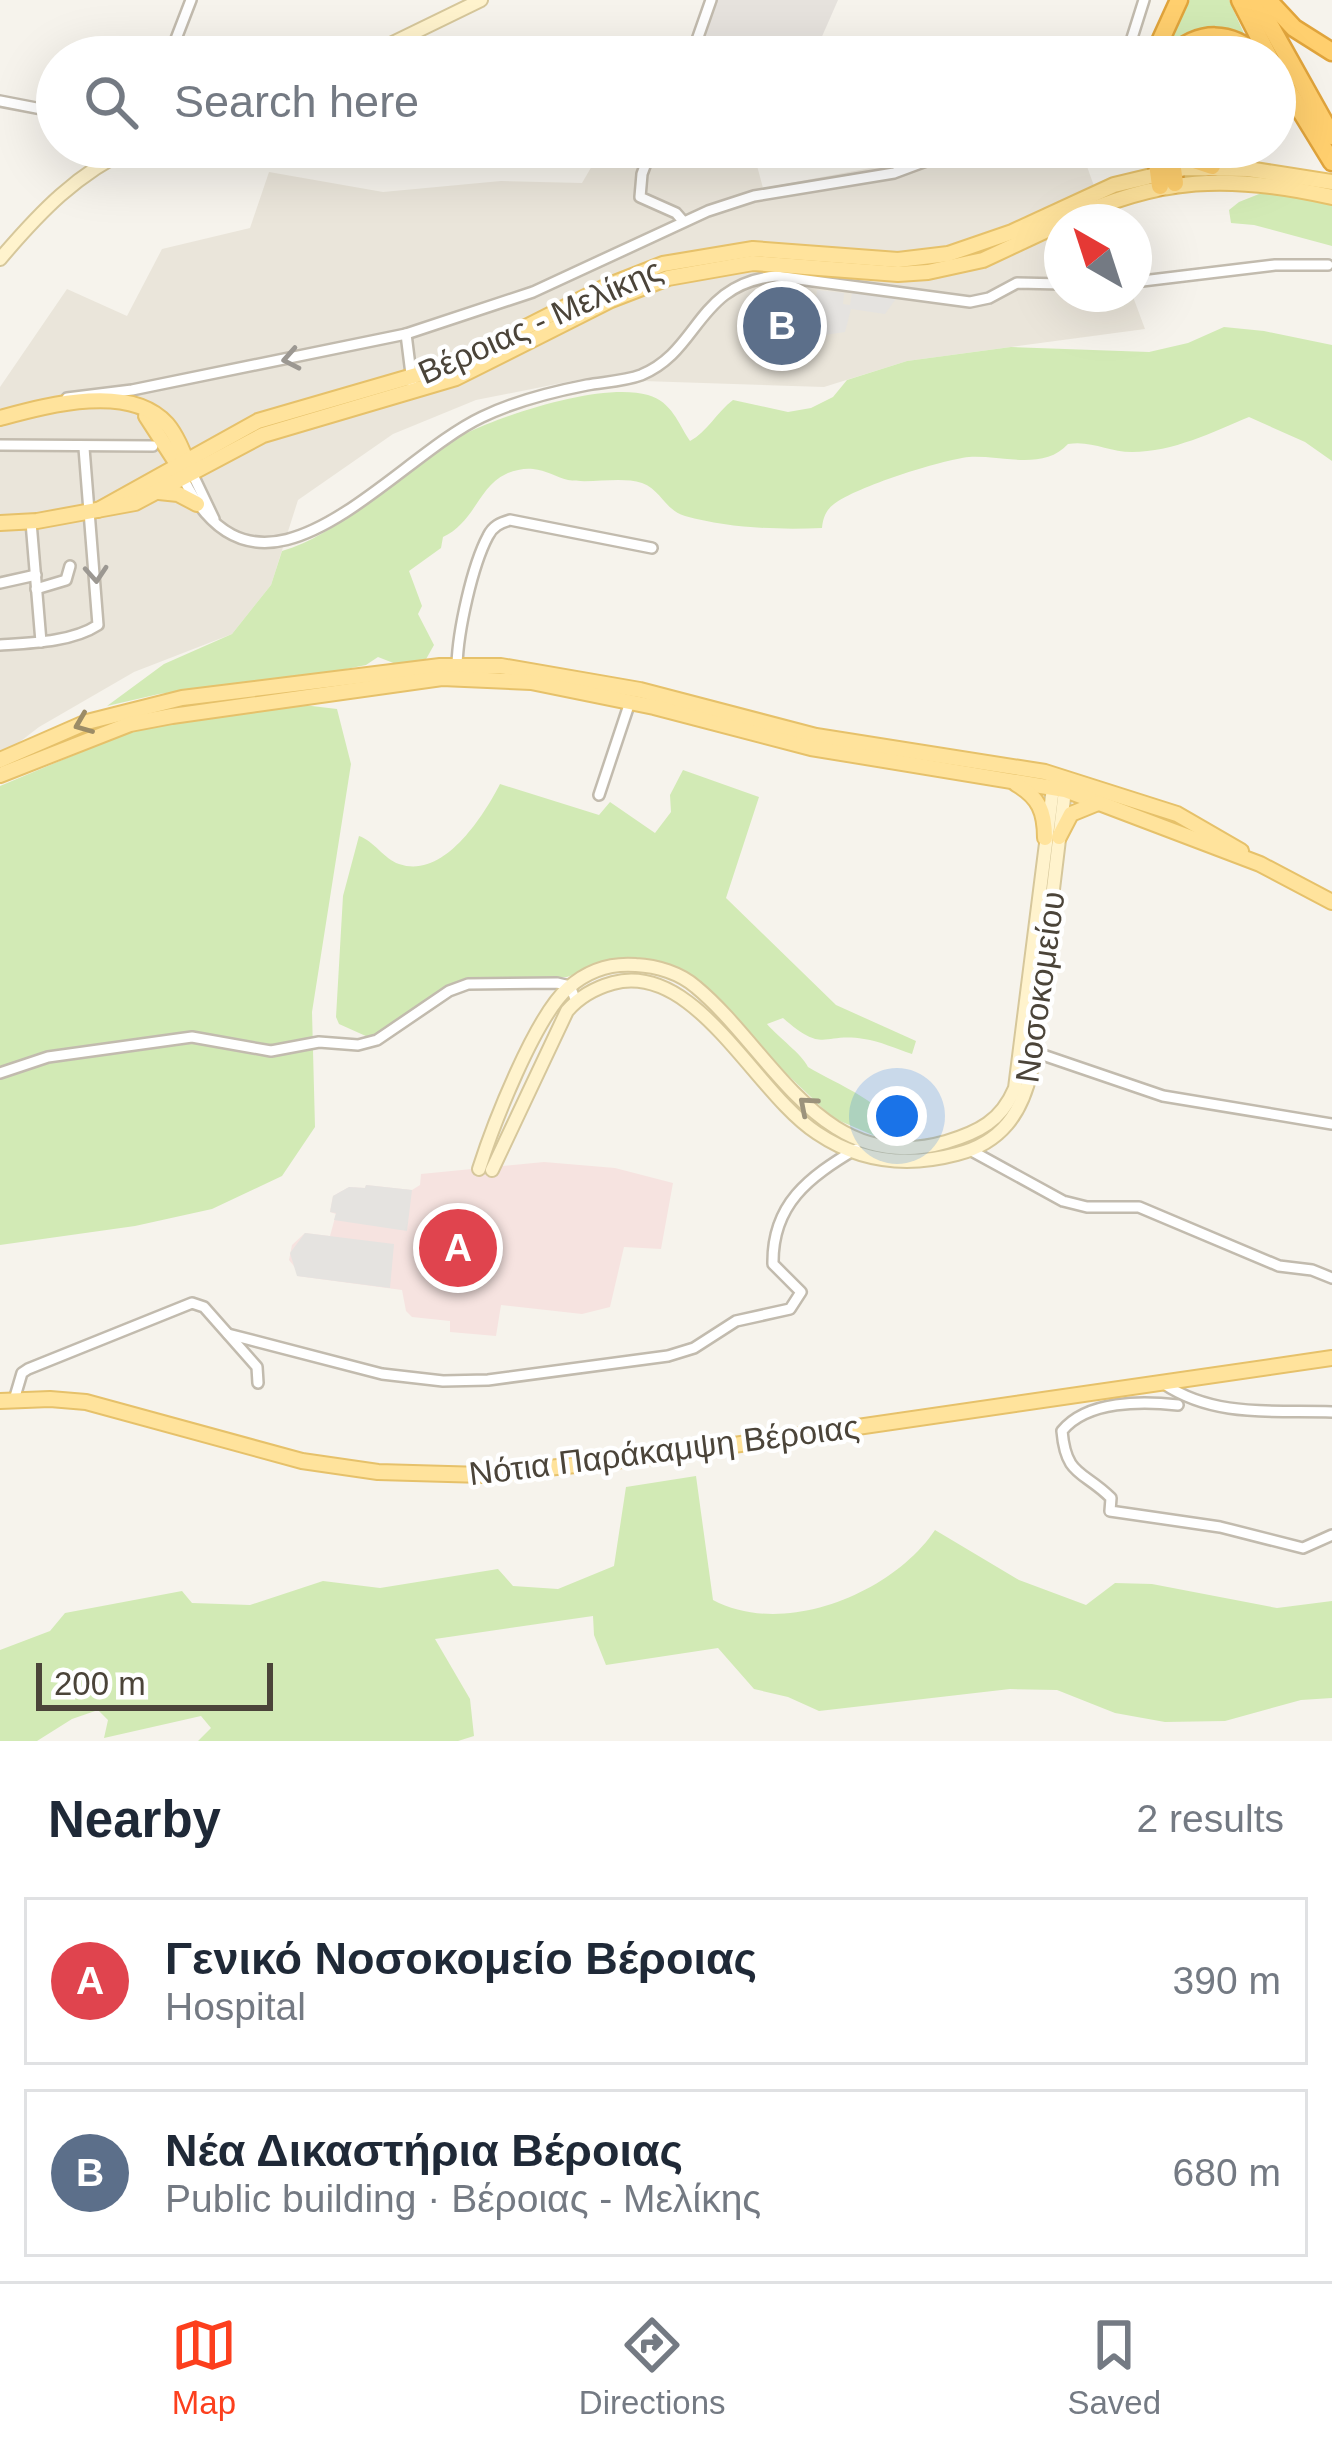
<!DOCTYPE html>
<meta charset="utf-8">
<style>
:root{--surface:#fff;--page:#f6f6f7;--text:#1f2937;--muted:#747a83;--line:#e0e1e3;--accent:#fc3f1d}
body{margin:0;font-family:Arial,sans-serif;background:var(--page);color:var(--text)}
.compass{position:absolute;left:1044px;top:204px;width:108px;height:108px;border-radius:50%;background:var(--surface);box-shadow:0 12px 48px #0002;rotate:321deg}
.scale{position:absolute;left:36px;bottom:30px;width:237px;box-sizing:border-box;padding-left:12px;border:6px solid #4b4439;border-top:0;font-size:33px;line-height:42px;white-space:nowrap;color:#4b4439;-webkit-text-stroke:9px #fff;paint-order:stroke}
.you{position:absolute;left:897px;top:1116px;width:42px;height:42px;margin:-30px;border:9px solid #fff;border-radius:50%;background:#1a73e8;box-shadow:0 0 0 18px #1a73e833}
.badge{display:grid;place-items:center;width:78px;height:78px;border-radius:50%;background:var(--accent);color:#fff;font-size:39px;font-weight:700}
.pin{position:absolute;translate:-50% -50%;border:6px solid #fff;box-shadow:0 3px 12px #0006}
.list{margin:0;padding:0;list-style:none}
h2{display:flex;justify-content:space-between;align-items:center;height:156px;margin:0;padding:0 48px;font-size:51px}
h2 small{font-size:39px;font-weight:400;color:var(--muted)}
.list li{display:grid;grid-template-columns:78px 1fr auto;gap:36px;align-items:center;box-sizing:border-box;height:168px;margin:0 24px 24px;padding:0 24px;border:3px solid var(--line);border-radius:0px}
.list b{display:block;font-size:45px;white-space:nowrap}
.list p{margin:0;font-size:39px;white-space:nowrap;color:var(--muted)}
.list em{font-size:39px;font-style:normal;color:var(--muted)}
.icon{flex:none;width:66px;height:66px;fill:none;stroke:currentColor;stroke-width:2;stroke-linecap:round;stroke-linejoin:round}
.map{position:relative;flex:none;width:1332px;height:1741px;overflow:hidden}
.search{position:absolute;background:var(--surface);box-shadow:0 12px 48px #0002;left:36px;right:36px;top:36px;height:132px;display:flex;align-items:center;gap:30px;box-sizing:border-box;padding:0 42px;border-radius:66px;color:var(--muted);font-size:45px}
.sheet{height:540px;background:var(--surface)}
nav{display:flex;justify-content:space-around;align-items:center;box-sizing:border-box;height:168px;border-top:3px solid var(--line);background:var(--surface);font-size:33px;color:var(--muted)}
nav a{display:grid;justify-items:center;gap:6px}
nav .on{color:var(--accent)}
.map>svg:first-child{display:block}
.residential{fill:#eae5da}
.industrial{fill:#e6e2dd}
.medical{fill:#f6e3e0}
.green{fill:#d2eab5}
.parking{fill:#e5e3e0}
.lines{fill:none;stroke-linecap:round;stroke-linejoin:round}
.street-casing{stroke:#c2bbae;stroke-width:14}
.secondary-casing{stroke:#d6c79b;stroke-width:16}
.primary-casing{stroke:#e6c16a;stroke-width:18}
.highway-casing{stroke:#e0a43c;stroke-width:21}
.street{stroke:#fff;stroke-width:9}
.secondary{stroke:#fff3cd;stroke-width:12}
.primary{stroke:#ffe39c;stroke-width:14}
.highway{stroke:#ffcf6e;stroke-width:16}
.oneway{stroke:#9c9892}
.oneway2{stroke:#9c8c66}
.oneway3{stroke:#9c937c}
.labels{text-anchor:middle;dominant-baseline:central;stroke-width:9;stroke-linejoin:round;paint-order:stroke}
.street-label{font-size:33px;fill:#4b4439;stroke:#fff}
</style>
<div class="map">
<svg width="1332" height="1741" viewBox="0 0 1332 1741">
<rect width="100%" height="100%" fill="#f6f3ec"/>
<path class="residential" d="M603,147H752L763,188L903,162L949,147H1080L1107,222H1062V294H1132L1145,329L907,361L824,387L582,379L476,400L393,434L298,500L271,585L232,634L134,672L39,727L0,757V387L67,289L127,316L162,249L250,228L269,172L383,192L501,181L582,183Z"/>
<path class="industrial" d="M716,0H838L813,57H727L698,48Z"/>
<path class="medical" d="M544,1162L615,1168L673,1183L661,1249L624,1247L610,1307L582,1314L501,1305L496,1336L450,1332V1321L412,1317L406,1311L402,1290L297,1276L298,1271L289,1260L292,1245L305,1233L330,1236L336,1214L330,1212L333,1196L349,1187L365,1188L366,1185L412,1190L420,1185L421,1174Z"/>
<g class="green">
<path d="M1190,0H1229L1246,38L1165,52Z"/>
<path d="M1264,192L1332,204V246L1254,225L1231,223L1229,210L1239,202Z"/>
<path d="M1224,327L1264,331L1332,345V461L1305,442L1249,417C1213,432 1173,452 1132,452C1109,452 1091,440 1068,444C1044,471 1001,455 969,457C941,460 856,487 834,504C826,510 823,518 822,528C777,530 728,528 685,516C665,510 661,490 642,483C620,476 592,484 568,480C556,477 546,470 533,469C525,468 514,470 506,474C478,487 475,522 443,537L441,548L409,571L422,606L418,614L434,645L425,661L396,664L378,657L366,665L341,670L159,694L107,706L164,664L232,634L271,585L282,551C339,534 380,488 428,454C471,424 596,380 648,395C672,402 678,423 690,441C707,432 717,412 733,400L788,412L811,408L833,397L847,380L907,361L1011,347L1149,352L1188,343Z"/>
<path d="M295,704L337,709L351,764L312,1012L315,1127L282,1176L212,1209L135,1226L0,1245V786L141,727Z"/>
<path d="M683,770L759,797L726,898L836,1005L916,1041L912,1054C896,1049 880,1041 864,1039C822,1032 825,1055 783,1018L767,1024C779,1038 802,1054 808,1067C836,1084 890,1104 900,1137L889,1142L833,1118L751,1040L703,984L684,973L598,965L567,977L471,980L442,990L377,1036L368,1037L339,1024L336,1017L343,896L359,836C374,841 384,859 399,864C444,880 484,815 500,784L599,815L610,802L655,833L671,812L670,795Z"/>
<path d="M696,1476L713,1600C784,1638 893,1593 935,1530L1019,1580L1086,1605L1115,1583L1152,1584L1277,1608L1332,1601V1698L1301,1700L1225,1721L1165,1722L1115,1713L1057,1690L1010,1689L819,1711L788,1697L754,1689L718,1648L606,1665L594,1635L593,1616L435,1639L470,1699L474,1736L458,1741H198L211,1728L201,1716L104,1738L108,1720L98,1710L72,1719L37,1741H0V1650L50,1631L65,1613L182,1591L192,1603L250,1605L323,1581L380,1588L498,1569L513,1586L558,1589L614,1566L626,1487Z"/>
</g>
<g class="parking">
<path d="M817,290L844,293L843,304L850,305L852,293L897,297L885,314L851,309L845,332L825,335L812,332Z"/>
<path d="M366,1185L412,1190L407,1231L334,1220L336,1213L330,1212L333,1196L349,1187L365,1188Z"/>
<path d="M305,1233L394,1244L390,1288L297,1276L290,1253Z"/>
</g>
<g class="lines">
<g class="street-casing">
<g id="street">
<path d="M169,57L191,0"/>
<path d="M691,57L711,0"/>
<path d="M1126,57L1144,0"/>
<path d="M0,101L57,112"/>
<path d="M652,147L642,174L640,197L676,213L683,221"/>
<path d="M1134,282L1275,265H1328"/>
<path d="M406,334L412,382"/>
<path d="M67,398L132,390L406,334L533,292L708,211L754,196L894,173L964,147"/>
<path d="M0,445L153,446"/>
<path d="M193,475L214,519"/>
<path d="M184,480C262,634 391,460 482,417C515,401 551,392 587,385C604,382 625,381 641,375C700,351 696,284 776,276L970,302L989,298L1017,283L1062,284"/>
<path d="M31,522L41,642"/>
<path d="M0,583L36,575"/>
<path d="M36,589L66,580L70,566"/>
<path d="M0,645C31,643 72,642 98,625L84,448"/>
<path d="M457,665C458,631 472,566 488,536C493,526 500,523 510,520L652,548"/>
<path d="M599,795L630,702"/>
<path d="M1034,1052L1163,1096L1332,1124"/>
<path d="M0,1073L48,1057L192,1037L271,1051L319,1042L358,1045L377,1040L449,991L468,984L557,983L570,986L576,1001"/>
<path d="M970,1150L1063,1201L1087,1207H1139L1279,1266L1312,1270L1332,1278"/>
<path d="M228,1334L382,1374L443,1381L488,1380L668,1356L694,1348L736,1321L790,1309L801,1292L773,1264C772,1204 809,1177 856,1149"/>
<path d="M1164,1384C1215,1418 1274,1410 1332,1412"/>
<path d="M14,1400L22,1373L28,1369L192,1303L204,1307L257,1367L258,1383"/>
<path d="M1178,1405C1143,1401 1087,1400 1062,1431C1066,1477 1083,1470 1111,1498L1110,1511L1220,1527L1303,1548L1332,1535"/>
</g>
</g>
<g class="secondary-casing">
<g id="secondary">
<path d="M364,57L481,0"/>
<path d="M0,259C40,212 77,173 134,147"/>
<path d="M479,1169C493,1125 535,1017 568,988C587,971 611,963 636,965C657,966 680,973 696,987C772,1050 822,1178 946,1142C979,1132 1001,1121 1015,1088L1053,788"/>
<path d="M492,1170L567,1011C579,997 595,988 613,983C696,961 755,1093 817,1133C860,1162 908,1167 957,1154C1001,1143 1022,1113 1031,1071L1065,790"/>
</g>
</g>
<g class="primary-casing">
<g id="primary">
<path d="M1064,222C1158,176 1231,174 1332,197"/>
<path d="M146,416L179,467"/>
<path d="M0,418C45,406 129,382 167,424C177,436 183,452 189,467"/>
<path d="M159,492L178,494L197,504"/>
<path d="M98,510L258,421L451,365L607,286L663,264L753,249L898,260L948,254L1012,232L1114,185L1185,168L1248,169L1332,182"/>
<path d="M0,523L37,521L135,503L263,435L456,378L611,300L668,278L753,263L898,274L928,272L983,260L1062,223"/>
<path d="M0,760L87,722L182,698L440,666H501L640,690L816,736L1045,772L1177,814L1241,851"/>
<path d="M0,775L130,724L172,716L442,678L531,682L654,707L811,748L1065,790L1260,864L1332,902"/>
<path d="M1016,784C1039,797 1045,812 1045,838"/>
<path d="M1059,837L1071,814L1098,803"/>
<path d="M0,1401L50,1399L86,1402L302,1461L378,1472L483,1475L651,1457L1332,1358"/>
</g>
</g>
<g class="highway-casing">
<g id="highway">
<path d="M1240,0L1269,57"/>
<path d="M1256,0L1332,136"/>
<path d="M1268,0L1294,28L1332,52"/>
<path d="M1153,57L1179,0"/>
<path d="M1170,57C1199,29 1231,30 1260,57"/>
<path d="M1275,69L1332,162"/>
<path d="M1155,147L1160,186"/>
<path d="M1170,147L1175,183"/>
<path d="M1176,147L1188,158L1212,166"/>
</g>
</g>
<use href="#street" class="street"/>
<use href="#secondary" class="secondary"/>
<use href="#primary" class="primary"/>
<use href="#highway" class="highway"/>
</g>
<defs><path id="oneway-chevron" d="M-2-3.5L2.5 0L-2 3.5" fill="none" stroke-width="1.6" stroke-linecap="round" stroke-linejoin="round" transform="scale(3)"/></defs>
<g class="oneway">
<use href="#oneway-chevron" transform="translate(291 359) rotate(169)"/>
<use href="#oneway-chevron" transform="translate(96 574) rotate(86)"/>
</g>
<use class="oneway2" href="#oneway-chevron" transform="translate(83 724) rotate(158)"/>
<use class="oneway3" href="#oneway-chevron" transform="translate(807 1105) rotate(-139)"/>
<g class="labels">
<g class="street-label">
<text transform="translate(540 321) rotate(-24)">Βέροιας - Μελίκης</text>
<text transform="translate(1040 987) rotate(-82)">Νοσοκομείου</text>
<text transform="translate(664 1450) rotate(-7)">Νότια Παράκαμψη Βέροιας</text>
</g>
</g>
</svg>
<svg class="compass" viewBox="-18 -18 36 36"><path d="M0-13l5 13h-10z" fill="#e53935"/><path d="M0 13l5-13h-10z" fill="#747a83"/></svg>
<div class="scale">200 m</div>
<div class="you"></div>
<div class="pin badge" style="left:458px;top:1248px;background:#e0444e">A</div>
<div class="pin badge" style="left:782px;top:326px;background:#5c6f8a">B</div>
<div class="search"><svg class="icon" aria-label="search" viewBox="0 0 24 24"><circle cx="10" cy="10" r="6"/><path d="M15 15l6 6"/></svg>Search here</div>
</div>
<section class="sheet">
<h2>Nearby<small>2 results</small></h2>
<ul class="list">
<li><span class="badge" style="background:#e0444e">A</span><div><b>Γενικό Νοσοκομείο Βέροιας</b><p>Hospital</p></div><em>390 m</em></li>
<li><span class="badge" style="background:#5c6f8a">B</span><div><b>Νέα Δικαστήρια Βέροιας</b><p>Public building · Βέροιας - Μελίκης</p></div><em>680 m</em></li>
</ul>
</section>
<nav>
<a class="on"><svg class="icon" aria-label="map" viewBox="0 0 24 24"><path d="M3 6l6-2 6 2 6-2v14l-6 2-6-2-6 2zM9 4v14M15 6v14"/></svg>Map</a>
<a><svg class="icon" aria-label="directions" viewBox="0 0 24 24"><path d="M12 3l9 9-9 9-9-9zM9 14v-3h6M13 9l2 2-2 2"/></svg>Directions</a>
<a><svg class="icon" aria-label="saved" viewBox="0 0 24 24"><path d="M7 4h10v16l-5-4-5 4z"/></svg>Saved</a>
</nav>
